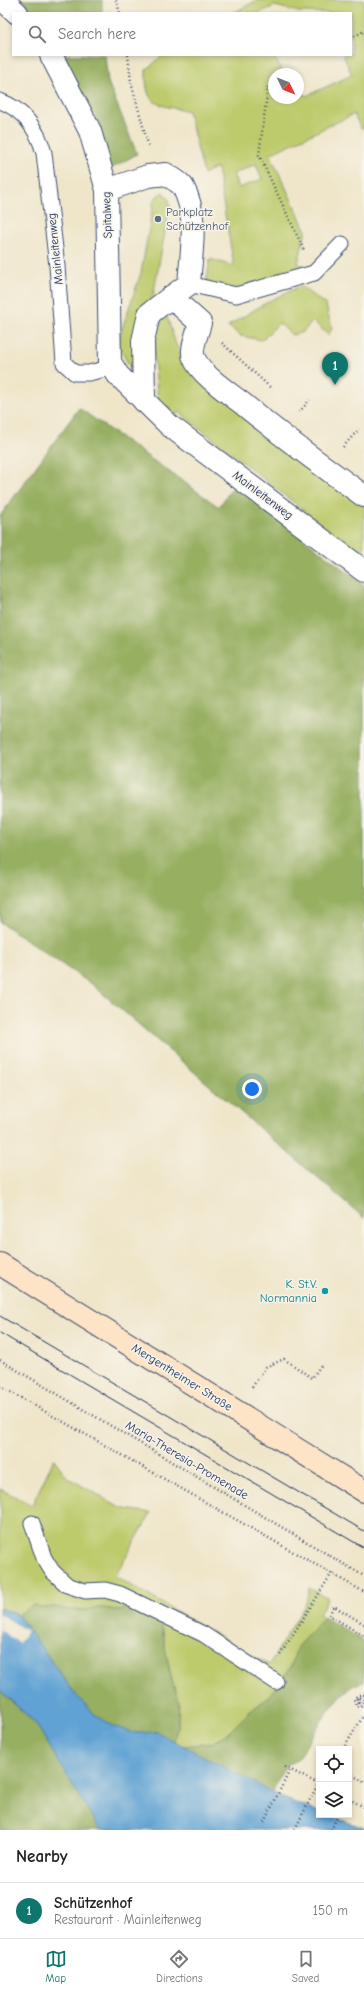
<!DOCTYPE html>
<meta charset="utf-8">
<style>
:root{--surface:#fff;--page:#f2f2f2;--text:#222;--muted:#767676;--line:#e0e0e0;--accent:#0f766e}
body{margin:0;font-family:"Comic Neue",sans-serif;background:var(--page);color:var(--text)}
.controls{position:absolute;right:12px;bottom:12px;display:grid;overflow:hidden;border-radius:0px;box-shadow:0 2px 6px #0003}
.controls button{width:36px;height:36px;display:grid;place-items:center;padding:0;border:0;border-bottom:1px solid var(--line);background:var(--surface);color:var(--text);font:20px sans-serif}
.compass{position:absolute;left:268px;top:68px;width:36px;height:36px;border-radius:50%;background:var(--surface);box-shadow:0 2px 6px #0003;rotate:133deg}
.you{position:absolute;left:252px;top:1089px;width:14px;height:14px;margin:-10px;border:3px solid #fff;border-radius:50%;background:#1a73e8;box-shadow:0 0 0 6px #1a73e833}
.badge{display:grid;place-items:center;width:26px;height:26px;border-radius:50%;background:var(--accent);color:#fff;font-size:13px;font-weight:700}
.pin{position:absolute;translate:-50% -33px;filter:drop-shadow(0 1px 2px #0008)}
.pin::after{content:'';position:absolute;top:21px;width:14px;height:12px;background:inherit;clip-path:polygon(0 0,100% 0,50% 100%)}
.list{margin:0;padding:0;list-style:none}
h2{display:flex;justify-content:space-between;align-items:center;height:52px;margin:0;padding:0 16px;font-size:17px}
h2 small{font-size:13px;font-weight:400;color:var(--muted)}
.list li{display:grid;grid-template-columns:26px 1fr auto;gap:12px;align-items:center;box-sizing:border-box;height:56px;padding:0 16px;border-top:1px solid var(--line)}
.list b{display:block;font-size:15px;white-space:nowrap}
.list p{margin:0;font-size:13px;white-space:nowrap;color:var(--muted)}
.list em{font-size:13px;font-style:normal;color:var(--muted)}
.icon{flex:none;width:22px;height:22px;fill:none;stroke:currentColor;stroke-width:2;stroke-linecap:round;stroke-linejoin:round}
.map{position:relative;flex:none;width:364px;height:1830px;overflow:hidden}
.search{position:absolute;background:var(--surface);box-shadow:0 2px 6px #0003;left:12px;right:12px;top:12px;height:44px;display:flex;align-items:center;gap:10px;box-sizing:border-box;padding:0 14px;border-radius:0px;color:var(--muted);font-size:15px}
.sheet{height:108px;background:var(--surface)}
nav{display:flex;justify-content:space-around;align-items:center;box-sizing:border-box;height:56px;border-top:1px solid var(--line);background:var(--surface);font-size:11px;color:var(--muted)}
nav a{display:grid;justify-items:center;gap:2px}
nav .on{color:var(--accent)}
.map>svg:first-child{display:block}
.green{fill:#becb6d;stroke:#6c7d66;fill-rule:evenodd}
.forest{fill:#96af60;stroke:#586f5f}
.water{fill:#5fa2d3;stroke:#3d6898}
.pier{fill:#efe6ca}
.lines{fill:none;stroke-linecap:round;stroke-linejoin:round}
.service-casing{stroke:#3b4a6e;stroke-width:17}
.minor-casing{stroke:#3b4a6e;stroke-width:24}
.secondary-casing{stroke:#3b4a6e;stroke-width:24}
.path{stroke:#3b4a6e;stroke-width:2.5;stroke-dasharray:1 3;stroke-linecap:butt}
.service{stroke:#fff;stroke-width:15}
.minor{stroke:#fff;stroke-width:22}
.secondary{stroke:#fee4c6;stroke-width:22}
.tram{stroke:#1b2f5e;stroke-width:1}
.service-dot{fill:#5c6f8a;stroke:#f7f3e8;stroke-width:1.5}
.culture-dot{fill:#0f9aa8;stroke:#f7f3e8;stroke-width:1.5}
.labels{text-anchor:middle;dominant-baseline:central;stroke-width:3;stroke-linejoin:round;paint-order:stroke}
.service-label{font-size:12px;fill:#4e5e75;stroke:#f7f3e8;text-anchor:start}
.street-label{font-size:12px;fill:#1b2f5e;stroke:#f7f3e8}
.culture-label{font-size:12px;fill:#0d838f;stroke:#f7f3e8;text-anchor:end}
</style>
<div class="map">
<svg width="364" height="1830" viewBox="0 0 364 1830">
<rect width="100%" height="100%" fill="#f7f3e8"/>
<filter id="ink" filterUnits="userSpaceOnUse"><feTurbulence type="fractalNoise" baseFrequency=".025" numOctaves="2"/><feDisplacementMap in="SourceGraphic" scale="8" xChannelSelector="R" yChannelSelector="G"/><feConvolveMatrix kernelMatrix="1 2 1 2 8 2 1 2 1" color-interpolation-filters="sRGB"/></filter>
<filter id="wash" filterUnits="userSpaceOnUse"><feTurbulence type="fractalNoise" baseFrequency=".012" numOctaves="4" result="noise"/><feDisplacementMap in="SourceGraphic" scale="16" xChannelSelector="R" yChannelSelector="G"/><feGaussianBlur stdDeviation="0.9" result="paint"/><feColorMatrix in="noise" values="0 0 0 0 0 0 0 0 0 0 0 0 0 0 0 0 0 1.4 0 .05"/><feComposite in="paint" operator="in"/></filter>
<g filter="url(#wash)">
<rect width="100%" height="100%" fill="#efe6ca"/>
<g class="green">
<path d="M258,0H364V128L361,129L354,114L270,154L306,231L298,263L314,273L236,295L206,284L210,259L234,266L217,167L204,174L188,111C156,104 145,107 146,70L163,55H273L284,74H274V98H298V88L306,96L352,75L343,55H351V13L299,12L275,6L259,13H233ZM256,164L262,179L239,188L233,174Z"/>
<path d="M163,192L168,198L170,205L153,296L140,317L134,375L117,343L141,273L154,200L158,195Z"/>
<path d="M300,286L326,305L332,329L328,335L313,321L303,332L292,335L279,323L262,340L241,336L228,326L269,301Z"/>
<path d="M164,307L176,345L186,363L364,505V558L179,412L175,415L158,401L153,346Z"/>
<path d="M54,1459L67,1477L120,1508L151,1513L115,1576L269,1665L306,1603L309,1588L328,1598L319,1614L324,1617L297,1647L291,1667L279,1684L267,1698L247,1714L228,1733L212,1743L183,1746L174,1742C175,1735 178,1727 178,1720C178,1689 164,1660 163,1628L128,1608L120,1611L98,1607L86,1610H68L55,1607L44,1608L34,1605L18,1615L0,1608V1489L32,1505Z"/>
</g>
<g class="forest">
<path d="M3,0H102V13H17Z"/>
<path d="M51,55H105L108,82L137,154L112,168Z"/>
<path d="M79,408L219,507L234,485L364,585V1218L94,986L0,922V516Z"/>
<path d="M34,1605L44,1608L55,1607L68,1610H86L98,1607L120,1611L128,1608L139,1610L160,1619L170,1674L179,1702L178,1721L174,1742L157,1732L137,1733L115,1727L94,1714L76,1695L18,1615Z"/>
<path d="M324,1617L364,1641V1682C339,1684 312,1738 299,1757C295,1763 288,1762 285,1768C279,1775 276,1785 272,1793L183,1746L212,1743L228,1733L247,1714L267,1698L291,1667L297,1647Z"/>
<path d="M0,1691L36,1724L100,1830H0Z"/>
</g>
<path class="water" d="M0,1608L18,1615L76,1695L94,1714L115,1727L137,1733L157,1732L283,1798L319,1812V1815H328L364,1828V1830H100L36,1724L0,1690Z"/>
<path class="pier" d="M0,1614L27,1631L19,1643L0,1630Z"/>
</g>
<g filter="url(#ink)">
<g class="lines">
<g class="service-casing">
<g id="service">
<path d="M0,101C23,109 38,130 44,153L57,266L64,363L75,373H89L113,367"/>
<path d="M189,284L236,295L314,273L342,244"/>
<path d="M32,1523L44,1558L52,1571L67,1585L85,1591L105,1590L120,1594L203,1634L276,1682"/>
</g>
</g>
<g class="minor-casing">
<g id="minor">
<path d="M3,0L17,13"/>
<path d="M51,55L90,131L107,190L110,362L118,375L170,426L364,571"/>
<path d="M107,190L148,176L166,174C171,178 180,182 183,187C199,216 191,253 189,284L171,297L200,323C198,332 190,349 194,358C201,375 229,393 243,404C282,436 322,466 364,496"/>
<path d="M144,401L143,341L149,314L171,297"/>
</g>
</g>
<g class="secondary-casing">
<path id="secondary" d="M0,1264L364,1491"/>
</g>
<g class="path">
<path d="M116,0L120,13"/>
<path d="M351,38L364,31"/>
<path d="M128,55L131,82L149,148"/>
<path d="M268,87L259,155L304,250"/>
<path d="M222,343L272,389"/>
<path d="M299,412L310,400"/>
<path d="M343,447L359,429"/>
<path d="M0,1360L364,1576"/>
<path d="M0,1386L364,1592"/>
<path d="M252,1387L266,1367L284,1359L312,1378L322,1364"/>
<path d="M364,1624L334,1606L329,1615L364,1636"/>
<path d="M280,1655L332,1573"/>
<path d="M364,1695H358L354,1699L356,1706L359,1707L364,1706"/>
<path d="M359,1698L358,1701L360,1703L364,1701"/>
<path d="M364,1699L358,1697L356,1700L360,1705L364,1704"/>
<path d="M343,1749L364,1715"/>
<path d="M285,1767L319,1784"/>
<path d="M349,1773L364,1782"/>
<path d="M349,1799L364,1807"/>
<path d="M264,1822L290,1770"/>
<path d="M295,1829L318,1784"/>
<path d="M331,1830L338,1815"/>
</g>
<use href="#service" class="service"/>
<use href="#minor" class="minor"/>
<use href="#secondary" class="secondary"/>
<g class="tram">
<path d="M0,1316L364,1531"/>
<path d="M0,1333L364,1548"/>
</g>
</g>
</g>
<circle class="service-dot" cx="158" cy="219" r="4"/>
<circle class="culture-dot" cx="325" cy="1291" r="4"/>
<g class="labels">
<g class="service-label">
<text x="166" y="212">Parkplatz<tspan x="166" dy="14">Schützenhof</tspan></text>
</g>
<g class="street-label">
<text transform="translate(107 215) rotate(-92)">Spitalweg</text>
<text transform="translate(55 249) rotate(-96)">Mainleitenweg</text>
<text transform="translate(263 495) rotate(37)">Mainleitenweg</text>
<text transform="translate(182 1377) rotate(32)">Mergentheimer Straße</text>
<text transform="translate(187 1460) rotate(31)">Maria-Theresia-Promenade</text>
</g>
<g class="culture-label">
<text x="317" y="1284">K. St.V.<tspan x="317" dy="14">Normannia</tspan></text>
</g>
</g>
</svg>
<div class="controls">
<button><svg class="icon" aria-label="locate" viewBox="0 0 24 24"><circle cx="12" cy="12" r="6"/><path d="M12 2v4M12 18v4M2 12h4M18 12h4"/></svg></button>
<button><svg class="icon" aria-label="layers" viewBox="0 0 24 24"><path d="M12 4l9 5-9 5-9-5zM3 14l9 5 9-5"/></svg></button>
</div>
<svg class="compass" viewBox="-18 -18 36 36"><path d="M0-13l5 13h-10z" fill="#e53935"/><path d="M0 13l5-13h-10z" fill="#767676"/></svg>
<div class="you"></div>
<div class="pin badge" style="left:335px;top:385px">1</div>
<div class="search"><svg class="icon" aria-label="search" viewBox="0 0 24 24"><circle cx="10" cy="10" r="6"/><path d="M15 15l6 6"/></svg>Search here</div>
</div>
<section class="sheet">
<h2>Nearby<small></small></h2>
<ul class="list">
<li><span class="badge">1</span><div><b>Schützenhof</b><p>Restaurant · Mainleitenweg</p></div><em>150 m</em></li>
</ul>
</section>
<nav>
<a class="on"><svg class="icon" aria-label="map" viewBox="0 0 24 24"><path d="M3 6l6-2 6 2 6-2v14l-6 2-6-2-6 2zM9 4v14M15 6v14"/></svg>Map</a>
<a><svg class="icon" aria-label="directions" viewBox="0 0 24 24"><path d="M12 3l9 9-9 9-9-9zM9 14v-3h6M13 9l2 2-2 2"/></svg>Directions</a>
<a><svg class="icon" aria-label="saved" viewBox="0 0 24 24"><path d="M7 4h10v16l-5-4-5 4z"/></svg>Saved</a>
</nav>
